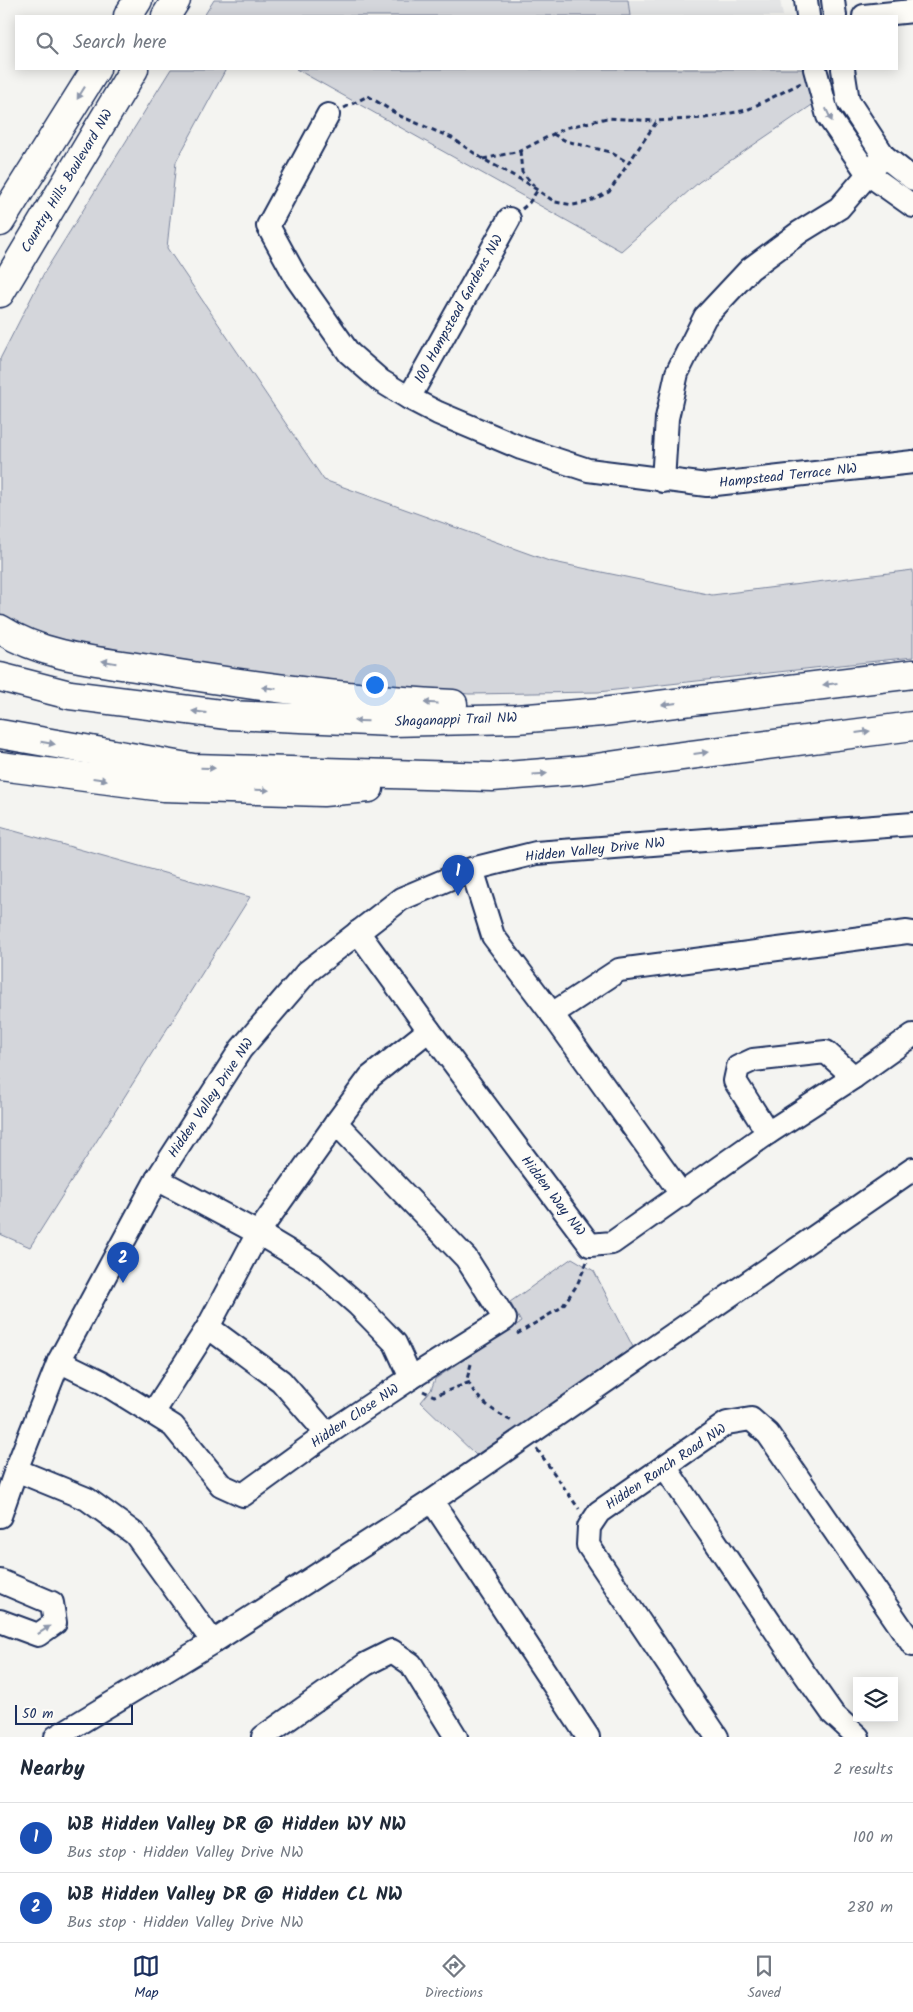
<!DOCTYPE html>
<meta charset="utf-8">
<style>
:root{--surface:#fff;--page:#f2f2f3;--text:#1f2937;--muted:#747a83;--line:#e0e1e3;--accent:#1b2f5e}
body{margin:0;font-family:Kalam,sans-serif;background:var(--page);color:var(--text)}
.controls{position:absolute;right:15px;bottom:15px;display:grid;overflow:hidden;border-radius:0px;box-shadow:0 2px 12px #0003}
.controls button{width:45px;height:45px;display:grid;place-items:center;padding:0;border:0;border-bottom:1px solid var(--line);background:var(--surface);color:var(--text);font:25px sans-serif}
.scale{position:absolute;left:15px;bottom:12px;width:118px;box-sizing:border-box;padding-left:5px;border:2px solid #1b2f5e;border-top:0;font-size:14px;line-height:18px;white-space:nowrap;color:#1b2f5e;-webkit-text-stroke:4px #fdfcf7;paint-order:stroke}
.you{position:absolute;left:374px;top:684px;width:18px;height:18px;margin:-12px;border:4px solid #fff;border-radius:50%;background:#1a73e8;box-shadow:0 0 0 8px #1a73e833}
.badge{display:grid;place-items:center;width:32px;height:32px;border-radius:50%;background:var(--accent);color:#fff;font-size:16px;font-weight:700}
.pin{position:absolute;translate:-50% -41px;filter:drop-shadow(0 1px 2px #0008)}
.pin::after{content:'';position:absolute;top:26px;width:18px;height:15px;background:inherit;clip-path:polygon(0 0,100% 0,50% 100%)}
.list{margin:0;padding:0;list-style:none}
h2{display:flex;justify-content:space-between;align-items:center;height:65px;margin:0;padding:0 20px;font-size:21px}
h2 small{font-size:16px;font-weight:400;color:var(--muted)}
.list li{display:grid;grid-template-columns:32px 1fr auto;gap:15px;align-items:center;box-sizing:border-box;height:70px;padding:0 20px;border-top:1px solid var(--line)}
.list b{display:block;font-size:19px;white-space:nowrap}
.list p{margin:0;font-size:16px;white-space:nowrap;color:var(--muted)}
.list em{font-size:16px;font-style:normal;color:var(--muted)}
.icon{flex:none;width:28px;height:28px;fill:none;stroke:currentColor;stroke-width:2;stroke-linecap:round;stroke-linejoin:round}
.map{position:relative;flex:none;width:913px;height:1737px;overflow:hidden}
.search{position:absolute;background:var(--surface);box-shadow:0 2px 12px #0003;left:15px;right:15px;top:15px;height:55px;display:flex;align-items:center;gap:12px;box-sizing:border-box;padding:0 18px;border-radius:0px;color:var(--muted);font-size:19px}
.sheet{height:205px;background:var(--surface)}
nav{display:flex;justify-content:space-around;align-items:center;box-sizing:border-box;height:70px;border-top:1px solid var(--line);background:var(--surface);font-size:14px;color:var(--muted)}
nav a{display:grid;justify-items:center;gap:2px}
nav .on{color:var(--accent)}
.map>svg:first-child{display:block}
.built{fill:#e4e5e6}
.green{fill:#d4d6db;stroke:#78829c}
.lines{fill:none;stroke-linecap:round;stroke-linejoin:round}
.minor-casing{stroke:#1b2f5e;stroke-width:26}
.major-casing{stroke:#1b2f5e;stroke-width:31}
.path{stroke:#1b2f5e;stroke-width:3;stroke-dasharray:5 4;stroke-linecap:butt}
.minor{stroke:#fdfcf7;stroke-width:22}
.major{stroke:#fdfcf7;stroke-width:28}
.oneway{fill:#8c96aa}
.labels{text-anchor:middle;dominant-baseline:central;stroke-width:4;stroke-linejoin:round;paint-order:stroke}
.street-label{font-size:14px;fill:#1b2f5e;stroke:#fdfcf7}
</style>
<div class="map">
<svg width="913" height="1737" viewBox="0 0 913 1737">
<rect width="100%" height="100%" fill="#f4f4f1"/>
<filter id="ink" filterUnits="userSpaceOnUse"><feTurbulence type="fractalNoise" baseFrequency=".02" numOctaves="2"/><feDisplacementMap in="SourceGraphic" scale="10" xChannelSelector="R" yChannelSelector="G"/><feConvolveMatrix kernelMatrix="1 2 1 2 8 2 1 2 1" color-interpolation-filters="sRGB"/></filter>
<g filter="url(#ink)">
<path class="built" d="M628,0H780L783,16H630Z"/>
<g class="green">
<path d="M214,0H628L630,16H204Z"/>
<path d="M171,69H226L176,162L167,248L324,480L549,561L712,595L913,570V657L598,692L469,694L308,681L242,673L68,642L9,624L0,617V359L44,273Z"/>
<path d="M296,69H804L815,103L699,182L621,251Z"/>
<path d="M0,827L250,897L30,1247L0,1234Z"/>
<path d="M572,1258L594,1271L633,1347L476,1455L421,1402L431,1390L435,1379L521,1322L510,1302Z"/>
</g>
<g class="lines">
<g class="minor-casing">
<g id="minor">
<path d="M806,0L808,16"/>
<path d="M833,0L835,16"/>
<path d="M864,16L913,11"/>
<path d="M815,69L828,116L868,174L913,206"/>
<path d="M843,69L848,101L884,156L913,179"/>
<path d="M328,115L268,226L297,279L349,353L381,381L409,398L438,413L521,448L588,470L707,485L913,462"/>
<path d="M409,398L509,219"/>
<path d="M663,481L667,418L677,373L705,317L750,269L800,232L839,208L884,156"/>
<path d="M472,869L493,936L552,1014L682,1195"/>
<path d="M358,932L429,1030L590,1245L612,1243L768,1133L854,1077L913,1035"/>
<path d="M552,1014L619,970L907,932L913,933"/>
<path d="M336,1123L466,1258L505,1319L411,1378"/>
<path d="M768,1133L735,1081L738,1067L753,1060L826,1052L854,1077"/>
<path d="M208,1327L281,1381L327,1434"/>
<path d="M59,1361L102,1382L173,1426L221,1485L243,1495L327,1434L411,1378L395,1343L358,1305L315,1267L258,1233L157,1179"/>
<path d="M153,1413L208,1327L258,1233L336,1123L370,1077L429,1030"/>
<path d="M665,1467L804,1673L833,1714L858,1737"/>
<path d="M16,1470L87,1499L135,1534L213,1642"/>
<path d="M432,1501L588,1737"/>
<path d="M0,1516L16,1470L59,1361L157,1179L241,1049L307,972L401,899L472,869L536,853L913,824"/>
<path d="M0,1581L52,1603L55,1623L38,1635L0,1621"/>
<path d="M56,1737L213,1642L432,1501L913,1169"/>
<path d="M263,1737L366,1664L392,1651L411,1664L456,1737"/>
<path d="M717,1737L588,1545L589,1527L599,1512L727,1423L751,1419L768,1434L913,1645"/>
</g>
</g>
<g class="major-casing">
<g id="major">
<path d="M128,16L138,0"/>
<path d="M166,16L176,0"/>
<path d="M0,222L96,69"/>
<path d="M0,293L134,69"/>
<path d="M0,629C44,657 98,661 149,669C250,686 351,699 453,704"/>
<path d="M0,677L70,695L228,715L392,722L516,719L602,712L913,674"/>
<path d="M0,734L193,768L492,777L582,770L644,761L913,726"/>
<path d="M0,766L163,787L323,792L369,788"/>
</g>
</g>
<g class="path">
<path d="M344,108L368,96L400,116L452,138L483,159L527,183L555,202L573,205L588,202L609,192L657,121L705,118L747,110L801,83"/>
<path d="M553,134L566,141L610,152L629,163"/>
<path d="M520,151L522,172L534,186"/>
<path d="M483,159L520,151L565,128L607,118L656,121"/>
<path d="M522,209L529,203L537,191"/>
<path d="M517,1334L562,1307L577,1285L587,1262"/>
<path d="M471,1364L467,1379C475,1399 495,1413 514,1422"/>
<path d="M423,1391L434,1396L468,1383"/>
<path d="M537,1449L579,1509"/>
</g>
<use href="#minor" class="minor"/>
<use href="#major" class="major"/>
</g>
<defs><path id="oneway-solid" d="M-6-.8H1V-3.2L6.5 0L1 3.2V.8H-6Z" transform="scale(1.25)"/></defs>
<g class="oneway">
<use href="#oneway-solid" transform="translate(81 93) rotate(122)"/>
<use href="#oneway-solid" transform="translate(829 115) rotate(65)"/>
<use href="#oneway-solid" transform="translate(109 662) rotate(-171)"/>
<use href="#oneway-solid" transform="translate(830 684) rotate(173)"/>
<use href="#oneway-solid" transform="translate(269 688) rotate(-174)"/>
<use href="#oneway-solid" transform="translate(431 703) rotate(-177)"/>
<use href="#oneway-solid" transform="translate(669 704) rotate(173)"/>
<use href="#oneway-solid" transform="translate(199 712) rotate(-173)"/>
<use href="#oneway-solid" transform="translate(361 721) rotate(-178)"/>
<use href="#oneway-solid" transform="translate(863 732) rotate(-7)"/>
<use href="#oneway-solid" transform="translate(48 743) rotate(10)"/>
<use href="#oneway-solid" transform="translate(701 753) rotate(-7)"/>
<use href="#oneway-solid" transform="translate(208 768) rotate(2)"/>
<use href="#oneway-solid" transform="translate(540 774) rotate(-4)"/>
<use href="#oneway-solid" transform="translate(100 779) rotate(8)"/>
<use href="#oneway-solid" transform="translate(262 790) rotate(2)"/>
<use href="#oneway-solid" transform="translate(44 1630) rotate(-34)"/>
</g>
</g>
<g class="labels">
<g class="street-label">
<text transform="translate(67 181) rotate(-59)">Country Hills Boulevard NW</text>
<text transform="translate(459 309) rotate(-61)">100 Hampstead Gardens NW</text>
<text transform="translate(788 476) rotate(-6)">Hampstead Terrace NW</text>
<text transform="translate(456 720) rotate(-2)">Shaganappi Trail NW</text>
<text transform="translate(595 850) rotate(-6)">Hidden Valley Drive NW</text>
<text transform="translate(211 1098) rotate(-56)">Hidden Valley Drive NW</text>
<text transform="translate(553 1196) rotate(53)">Hidden Way NW</text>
<text transform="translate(355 1416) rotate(-34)">Hidden Close NW</text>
<text transform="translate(666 1467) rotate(-34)">Hidden Ranch Road NW</text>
</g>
</g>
</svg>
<div class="controls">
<button><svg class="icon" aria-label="layers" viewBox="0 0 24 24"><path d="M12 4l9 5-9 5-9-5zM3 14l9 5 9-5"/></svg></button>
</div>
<div class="scale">50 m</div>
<div class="you"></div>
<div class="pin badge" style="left:458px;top:896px;background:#1a4fb4">1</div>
<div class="pin badge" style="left:123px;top:1283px;background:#1a4fb4">2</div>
<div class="search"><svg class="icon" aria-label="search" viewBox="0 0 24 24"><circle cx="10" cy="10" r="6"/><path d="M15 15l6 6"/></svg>Search here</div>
</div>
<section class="sheet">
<h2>Nearby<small>2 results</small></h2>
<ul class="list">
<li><span class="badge" style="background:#1a4fb4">1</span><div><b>WB Hidden Valley DR @ Hidden WY NW</b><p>Bus stop · Hidden Valley Drive NW</p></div><em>100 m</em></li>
<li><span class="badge" style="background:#1a4fb4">2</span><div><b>WB Hidden Valley DR @ Hidden CL NW</b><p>Bus stop · Hidden Valley Drive NW</p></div><em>280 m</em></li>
</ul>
</section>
<nav>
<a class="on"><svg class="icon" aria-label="map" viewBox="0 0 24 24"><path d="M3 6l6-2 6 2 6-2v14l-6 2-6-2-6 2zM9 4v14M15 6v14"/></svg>Map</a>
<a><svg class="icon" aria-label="directions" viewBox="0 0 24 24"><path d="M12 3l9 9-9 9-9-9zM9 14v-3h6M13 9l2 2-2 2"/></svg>Directions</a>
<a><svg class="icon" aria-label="saved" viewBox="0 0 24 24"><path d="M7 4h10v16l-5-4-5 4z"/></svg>Saved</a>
</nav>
